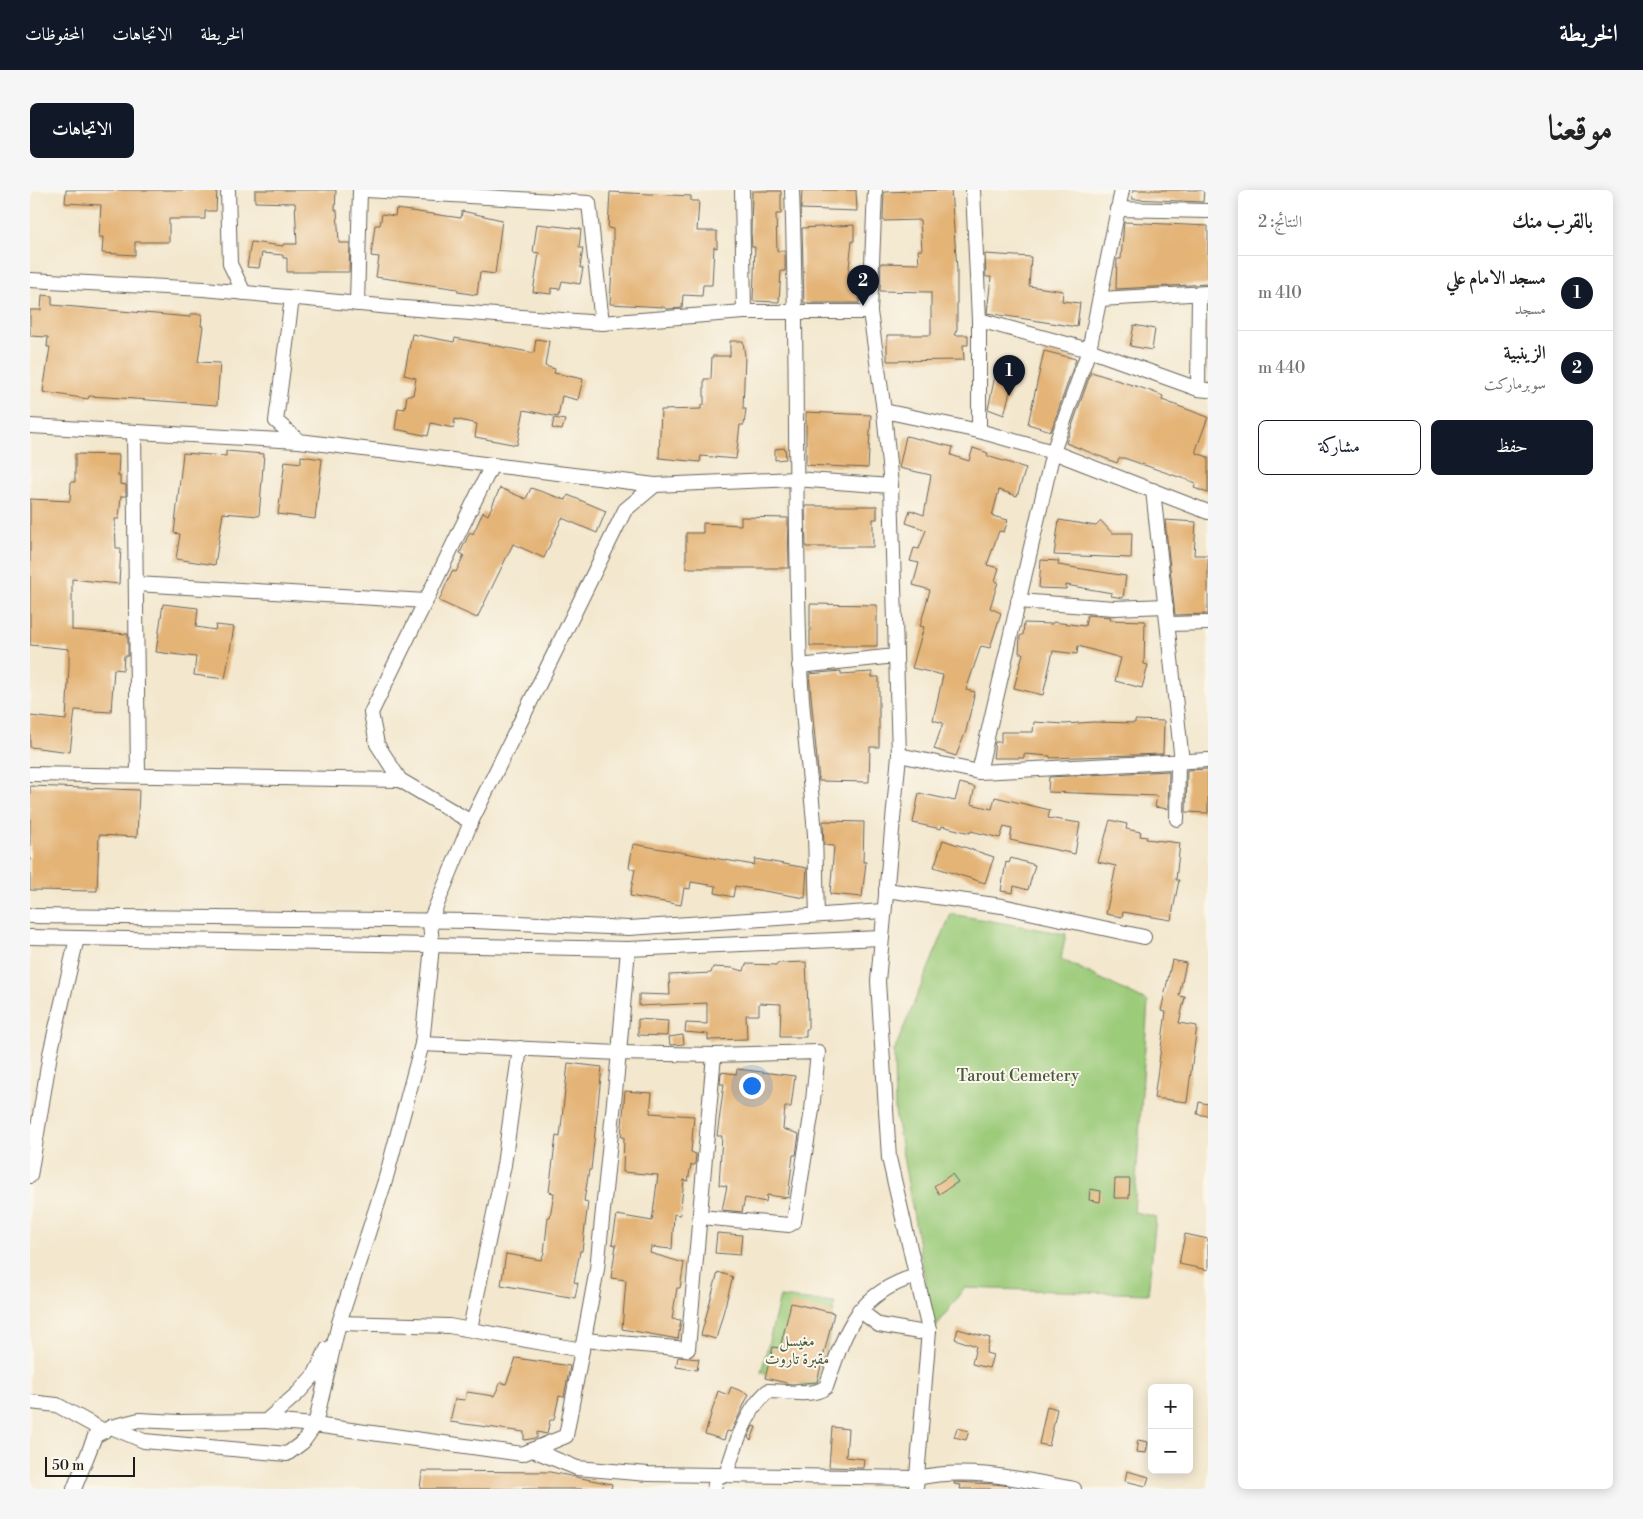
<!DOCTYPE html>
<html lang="ar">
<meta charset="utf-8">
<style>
:root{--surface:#fff;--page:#f6f6f6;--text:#222;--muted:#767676;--line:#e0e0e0;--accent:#111827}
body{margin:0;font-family:"Libre Bodoni",Amiri,serif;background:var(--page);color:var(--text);direction:rtl}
.controls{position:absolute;right:15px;bottom:15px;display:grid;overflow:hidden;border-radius:8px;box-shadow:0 2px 12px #0003}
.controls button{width:45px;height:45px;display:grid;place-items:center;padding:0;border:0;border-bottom:1px solid var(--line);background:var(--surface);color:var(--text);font:25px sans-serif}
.scale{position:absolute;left:15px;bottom:12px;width:90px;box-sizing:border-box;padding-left:5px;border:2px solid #1c1c1c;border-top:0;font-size:14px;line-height:18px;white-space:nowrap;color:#1c1c1c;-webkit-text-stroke:4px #fbf7ec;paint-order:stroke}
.you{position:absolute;left:721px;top:895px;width:18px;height:18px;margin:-12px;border:4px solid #fff;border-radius:50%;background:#1a73e8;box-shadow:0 0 0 8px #1a73e833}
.badge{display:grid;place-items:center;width:32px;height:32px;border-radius:50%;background:var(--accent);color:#fff;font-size:16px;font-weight:700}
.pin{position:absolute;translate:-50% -41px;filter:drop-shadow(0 1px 2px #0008)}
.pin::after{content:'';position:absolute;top:26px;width:18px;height:15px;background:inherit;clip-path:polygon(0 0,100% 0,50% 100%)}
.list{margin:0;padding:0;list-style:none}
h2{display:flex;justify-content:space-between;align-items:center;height:65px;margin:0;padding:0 20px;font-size:21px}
h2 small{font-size:16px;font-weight:400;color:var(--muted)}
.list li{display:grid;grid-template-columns:32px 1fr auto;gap:15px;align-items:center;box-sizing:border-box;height:75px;padding:0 20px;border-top:1px solid var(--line)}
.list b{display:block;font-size:19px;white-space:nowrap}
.list p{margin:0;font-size:16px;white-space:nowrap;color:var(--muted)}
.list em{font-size:16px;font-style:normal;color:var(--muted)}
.actions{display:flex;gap:10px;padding:15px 20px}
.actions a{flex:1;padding:11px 0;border:1px solid var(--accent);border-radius:8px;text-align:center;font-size:18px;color:var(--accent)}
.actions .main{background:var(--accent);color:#fff}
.map{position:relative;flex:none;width:1178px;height:1299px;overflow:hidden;direction:ltr;border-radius:8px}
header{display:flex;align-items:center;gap:30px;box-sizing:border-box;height:70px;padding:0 25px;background:var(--accent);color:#fff}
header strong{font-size:24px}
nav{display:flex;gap:28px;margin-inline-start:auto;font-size:18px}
.intro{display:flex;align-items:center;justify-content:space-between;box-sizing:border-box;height:120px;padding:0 30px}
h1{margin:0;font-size:35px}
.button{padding:12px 22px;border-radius:8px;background:var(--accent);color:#fff;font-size:18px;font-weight:700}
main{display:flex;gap:30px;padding:0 30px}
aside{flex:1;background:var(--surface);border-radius:8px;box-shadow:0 2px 12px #0003}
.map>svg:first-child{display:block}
.green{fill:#9ccb7a;stroke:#5c744b}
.building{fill:#e4b477}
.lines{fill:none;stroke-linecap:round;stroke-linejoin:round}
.minor-casing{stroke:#67635a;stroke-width:16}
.minor{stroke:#fff;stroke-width:14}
.labels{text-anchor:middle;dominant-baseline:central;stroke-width:4;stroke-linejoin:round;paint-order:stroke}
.park-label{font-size:16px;fill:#49593d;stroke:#fbf7ec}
</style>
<header>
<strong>الخريطة</strong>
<nav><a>الخريطة</a><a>الاتجاهات</a><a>المحفوظات</a></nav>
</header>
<div class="intro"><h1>موقعنا</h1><a class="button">الاتجاهات</a></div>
<main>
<aside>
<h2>بالقرب منك<small>النتائج: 2</small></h2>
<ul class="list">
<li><span class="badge">1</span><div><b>مسجد الامام علي</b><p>مسجد</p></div><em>410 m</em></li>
<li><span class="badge">2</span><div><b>الزينبية</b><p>سوبرماركت</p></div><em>440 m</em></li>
</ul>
<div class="actions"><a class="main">حفظ</a><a>مشاركة</a></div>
</aside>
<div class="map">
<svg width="1178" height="1299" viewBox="0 0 1178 1299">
<rect width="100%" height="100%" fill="#fbf7ec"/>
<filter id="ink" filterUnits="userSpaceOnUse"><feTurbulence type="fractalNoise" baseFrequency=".02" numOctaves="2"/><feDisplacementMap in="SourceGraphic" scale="10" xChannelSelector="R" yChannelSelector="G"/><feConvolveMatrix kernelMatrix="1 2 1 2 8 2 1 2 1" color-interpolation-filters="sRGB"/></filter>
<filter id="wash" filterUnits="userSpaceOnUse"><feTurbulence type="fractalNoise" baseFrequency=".0096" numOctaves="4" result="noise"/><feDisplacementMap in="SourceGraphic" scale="20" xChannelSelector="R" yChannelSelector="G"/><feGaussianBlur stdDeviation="1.12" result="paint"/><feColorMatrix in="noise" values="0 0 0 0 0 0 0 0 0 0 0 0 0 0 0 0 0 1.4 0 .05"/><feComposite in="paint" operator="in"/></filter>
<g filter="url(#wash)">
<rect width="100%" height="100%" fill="#f3e7cd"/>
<g class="green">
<path d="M921,724L1036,744L1031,769L1118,812L1104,1022L1126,1027L1118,1104L934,1098L904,1140L865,921L864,861Z"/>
<path d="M750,1107L805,1113L789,1199L731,1183Z"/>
</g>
<g id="blocks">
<g class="building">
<path d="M36,0H187L186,21H175V29H139V52H105V65L72,63L73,47H69L71,15L35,13Z"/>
<path d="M225,0H306L305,20H307L309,53H320L319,82H257V68H253V65L232,63L229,78L217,77L221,52L253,56V54H267L265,13L225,12Z"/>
<path d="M772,0H826L827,21L771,19Z"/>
<path d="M921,0L927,79V139L924,145H938V155H933L934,170L857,171V145H901V102L850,101L851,73L889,74L888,60H892L890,30L853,31L854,2Z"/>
<path d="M1103,0H1174L1173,12L1102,9Z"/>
<path d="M722,1H751V24H746L747,61H755V81H751L749,112L723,111L725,57H722L721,43Z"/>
<path d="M580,2L661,6V11H669L667,41H687V58L684,57L682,95H673L672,106L653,105L652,118L637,119L633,117L580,114L583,59V39L578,38Z"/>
<path d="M366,19L431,28L432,21L472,30L465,84L450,82L447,105L428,102V99L346,87L349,67L341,66L345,35H350L352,24L365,26Z"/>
<path d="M1094,32L1178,36V94L1086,99L1087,69H1091Z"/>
<path d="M507,34L551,39L549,58H553L550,78H553L550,94L532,91L530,99L521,98V104L503,102L509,63L503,62Z"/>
<path d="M824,35V51H822L818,87H820L819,96L830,97L829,113H774L772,38Z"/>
<path d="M955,64L1001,67L999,96L1033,101L1032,111L1050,113L1047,137L957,123L961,87H956Z"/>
<path d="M12,105L22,106V115L160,127V124H172L171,136H173L168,172L190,173L187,215L77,207L59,206L58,209L13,202L20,157H17L18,147L0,146V120H11Z"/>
<path d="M1104,135L1125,139L1122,160L1100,156Z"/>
<path d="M382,144L424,152L425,148L504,163L506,149L519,151L515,176L525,179L524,183L553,189L548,210L532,206L528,227L494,220L487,255L445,247L447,234L425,229L423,238L401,233L398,246L365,239L368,218L375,219L377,205H383L386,188L374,185Z"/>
<path d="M700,151H713L715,166L713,219H716L714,235H710L706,269L671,266L670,272L629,268L631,220L671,219V215H674V189H681L682,166H700Z"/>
<path d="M1014,161L1046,169L1021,241L998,234Z"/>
<path d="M1061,182L1118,200L1133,206L1132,210L1178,227L1166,260V263L1178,267V303L1164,298L1166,293L1094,268H1089L1087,273L1036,253Z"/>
<path d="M965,186L983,190L974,225L958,219Z"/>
<path d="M776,222L841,225L838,278L776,275Z"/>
<path d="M524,228L535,230L532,240L522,238Z"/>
<path d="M876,246L923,257L921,265L939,271L943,258L958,263L957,266L996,278L987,306L969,300L962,326L978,330L974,342L969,341L957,375L969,378L965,391L968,392L960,418L971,423L960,458L951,456L936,500L945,502L936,541L926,566L904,559L913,533L903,530L913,485L882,478L894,437L890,436L900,400L883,395L889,373L880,371L884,358L889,359L896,340L876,333L880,320L894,325L901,285L869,278Z"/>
<path d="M755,258L756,269L745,270V259Z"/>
<path d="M196,261L234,264L229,326L193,323L185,375L146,369L150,344L144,343L153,263L196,266Z"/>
<path d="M45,264L89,265L88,286H90V294L96,295V306H91L89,329H85L86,358H91L89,394L42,389V440L98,444V466H94L93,480L84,479L81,522L45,520L40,562L0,557V526L36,530L39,476V459L0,455V309L40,311L41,292H45Z"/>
<path d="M271,266L292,269L285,329L248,324L255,271L271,273Z"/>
<path d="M470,298L496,309L501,298L536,310L538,305L576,321L567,343L532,328L514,368L483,354L447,428L409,411L422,381L426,382L434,365L430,363L440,342L443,344L453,322L458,325Z"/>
<path d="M775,316H847V329H843V357H776Z"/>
<path d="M711,327L758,328L759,378H656V343H673V333L711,335Z"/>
<path d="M1029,330L1066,336L1071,331L1082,343H1102L1101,368L1024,365Z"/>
<path d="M1135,330L1166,332L1164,365H1178V424L1145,425Z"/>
<path d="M1011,370L1029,371L1028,375L1096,386L1093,408L1081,406L1082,403L1036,395V399L1009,398Z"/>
<path d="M133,414L168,418L166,437L185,440L186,435L204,437L195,489L164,485L166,467L126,462Z"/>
<path d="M780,414L847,415V456H780Z"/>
<path d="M1057,425L1081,427L1080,430L1115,431L1114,474L1118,475L1112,498L1085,491L1091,468L1048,456L1047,464L1023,461L1013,505L984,498L993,463H989L990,446L993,445L994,433L1022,434L1023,432L1055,436Z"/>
<path d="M811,481V484L842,482V487H849V557H840L839,592L789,591L779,484Z"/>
<path d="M1105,530L1134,531L1133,564L1020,568V566L994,564V568H963L965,552H971V542H1003L1004,532L1035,534L1063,532L1105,533Z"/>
<path d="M1178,579V623L1156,622L1157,580Z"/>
<path d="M1139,581L1138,619L1125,617L1127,606L1018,602L1019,587Z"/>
<path d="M930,593L945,597L941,614L962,619L965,607L1020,620L1018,628L1050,633L1045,664L980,650L982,639L974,637L970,648L941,641L940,643L912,636L911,639L883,633L889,603L925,611Z"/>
<path d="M0,596L109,600L107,647L69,645L67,701L0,700Z"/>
<path d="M1080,630L1097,634L1096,639L1111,642L1110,646L1117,647L1116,649L1150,653L1146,690H1149L1141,730L1093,722L1092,727L1076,724L1086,676L1068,672Z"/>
<path d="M793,631L834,632L833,672H836L832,707L800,704L804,656L794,655Z"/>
<path d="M913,650L964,667L955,693L904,677Z"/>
<path d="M603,654L724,675L725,669L777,678L775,708L705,696L703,707L685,703L686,696L661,692L660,699L654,698L651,715L600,706L605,679L599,678Z"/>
<path d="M981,668L1005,675L998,700L984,696L983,703L971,701L976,672L979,673Z"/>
<path d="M1142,770L1156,773L1149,806L1155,807L1149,833L1167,836L1157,912L1124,908L1136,822L1131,821Z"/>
<path d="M776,772L778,817V839H776V847H750L751,814L729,813V825H716L717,849L678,850V844L655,842L656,833L677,834V813L609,816V804L640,805L639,785L681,783L683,777L702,778L714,781L716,774L747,775V773Z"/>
<path d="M608,829L638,831L637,846L608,845Z"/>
<path d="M653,845L654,854L640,855L639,847Z"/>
<path d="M538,873L572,877L561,980H559L554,1011L558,1012L552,1061H550L544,1092L548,1093L545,1108L471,1095L476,1064L511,1070L514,1063L518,1027H520L524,1003L519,1002L526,946L530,947Z"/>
<path d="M707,879L765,886L761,917H755L753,939L769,944L766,965H763L758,1008L737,1005L736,1012L715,1008L712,1022L692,1020L697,996L689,995L692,946H687L694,894H690L691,882L706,884Z"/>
<path d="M595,901L622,903L620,923L664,926L661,962L666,964L665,975H661L658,991L654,990L650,1025L644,1024L642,1059L621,1057L620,1063L654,1073L650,1098H647L642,1129L651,1130L648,1149L592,1139L596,1090L581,1088L586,1055L582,1054L587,1025L622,1031L628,985L593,982L594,947H591Z"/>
<path d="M1169,912L1178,914V926L1167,924Z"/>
<path d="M922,984L928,992L909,1004L904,996Z"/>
<path d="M1085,989H1100L1099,1008H1084Z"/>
<path d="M1060,999L1071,1001L1070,1012L1059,1010Z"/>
<path d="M687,1043L712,1045L710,1065L685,1063Z"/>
<path d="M1155,1044L1178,1049V1080L1149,1074Z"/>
<path d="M688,1082L703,1087L686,1149L671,1145Z"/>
<path d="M761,1113L804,1123L787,1192L761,1194L735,1188L743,1157L750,1158Z"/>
<path d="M928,1139L960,1148L956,1163L963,1165L959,1178L942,1174L946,1156L925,1149Z"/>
<path d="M648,1167L669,1169L667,1180L646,1177Z"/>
<path d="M486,1168L540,1176L534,1207L529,1206L524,1230H520L517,1244L507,1242V1248L494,1250V1242L420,1232L425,1209L435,1210L437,1202L464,1206L471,1192L476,1194Z"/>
<path d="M701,1197L719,1204L701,1242L697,1241L694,1250L675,1244L688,1201L698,1205Z"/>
<path d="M1017,1216L1027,1219L1019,1256L1009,1254Z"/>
<path d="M723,1236L726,1237L721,1250L718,1248Z"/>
<path d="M802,1237L818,1239L816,1267L834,1269L833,1278L799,1277Z"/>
<path d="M927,1238L939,1241L936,1250L924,1247Z"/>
<path d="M1108,1250L1118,1252L1116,1263L1106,1262Z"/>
<path d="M392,1281L520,1282L582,1294L581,1299H390Z"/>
<path d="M1097,1281L1119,1287L1116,1296L1095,1291Z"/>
<path d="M924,1292L965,1294L980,1296V1299H930L931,1295L924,1294Z"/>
</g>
</g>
</g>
<g filter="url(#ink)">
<use href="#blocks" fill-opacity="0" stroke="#67635a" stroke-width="1"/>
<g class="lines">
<g class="minor-casing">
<g id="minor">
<path d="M198,0L200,74L214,103"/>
<path d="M336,0L559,13L572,133"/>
<path d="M712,0L714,122H840L854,221L861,296L869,565L848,791L859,968L899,1140L886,1299"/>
<path d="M762,0C768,159 764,317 770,476C772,533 781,589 785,645C786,672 786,698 787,725"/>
<path d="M943,0L949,130V241"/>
<path d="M1087,19L1178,21"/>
<path d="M0,90L174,99L361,117L572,133L714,122"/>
<path d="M262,108L246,231L269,251L462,275"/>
<path d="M1070,109L1178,103"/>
<path d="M327,114L330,0"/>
<path d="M840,122L845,0"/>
<path d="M949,130L1059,160L1168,199L1178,200"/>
<path d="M1168,199L1169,104"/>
<path d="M854,221L949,241L1023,262L1178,322"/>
<path d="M0,236L269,251"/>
<path d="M104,242L108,584"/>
<path d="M1123,300L1152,572"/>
<path d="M106,394L396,411"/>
<path d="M988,411L1084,418L1136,416"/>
<path d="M1138,434L1178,433"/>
<path d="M769,476L866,466"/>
<path d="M869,565L949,582L1178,570"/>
<path d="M949,582L1023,262L1059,160L1092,0"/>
<path d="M0,584L370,590"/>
<path d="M1147,629L1148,572"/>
<path d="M441,632L370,590L347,554L341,523L462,275L625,295"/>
<path d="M856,700L972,716L1114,747"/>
<path d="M0,726L443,731L599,738L853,721"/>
<path d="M0,747L598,759L851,748"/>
<path d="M392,854L589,863L598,759"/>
<path d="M0,986L20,864L47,748"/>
<path d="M829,1120L849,1135L889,1142L899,1140"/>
<path d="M309,1133L419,1136L552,1160"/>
<path d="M440,1139L474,975L490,858"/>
<path d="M554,1150L658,1159L684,865"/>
<path d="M0,1212L27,1215L74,1241"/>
<path d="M236,1231L285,1235L492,1264L536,1246L567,1079L589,863L684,865L788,862L782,920L764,1032L759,1035L670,1027"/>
<path d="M81,1237L114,1251L257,1264L273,1252L285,1235L309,1133L355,991L392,854L402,756L400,731L441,632L595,320L625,295L765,289L861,296"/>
<path d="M503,1260L547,1278L618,1284L887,1288C938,1276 994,1290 1044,1299"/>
<path d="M696,1285C704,1258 716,1220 738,1201C756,1201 781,1208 796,1197C815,1142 825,1104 886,1086"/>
<path d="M44,1299L65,1246L81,1237L109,1230L149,1232L236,1231L268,1203L285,1184L297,1159"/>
<path d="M684,1299L687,1285"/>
</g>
</g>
<use href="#minor" class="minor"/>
</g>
</g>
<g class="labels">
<g class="park-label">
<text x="988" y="886">Tarout Cemetery</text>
<text x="767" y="1151">مغيسل<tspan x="767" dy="18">مقبرة تاروت</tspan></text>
</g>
</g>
</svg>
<div class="controls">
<button>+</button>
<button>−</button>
</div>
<div class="scale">50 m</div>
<div class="you"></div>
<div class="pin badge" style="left:979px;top:206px">1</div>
<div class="pin badge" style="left:833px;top:116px">2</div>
</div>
</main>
